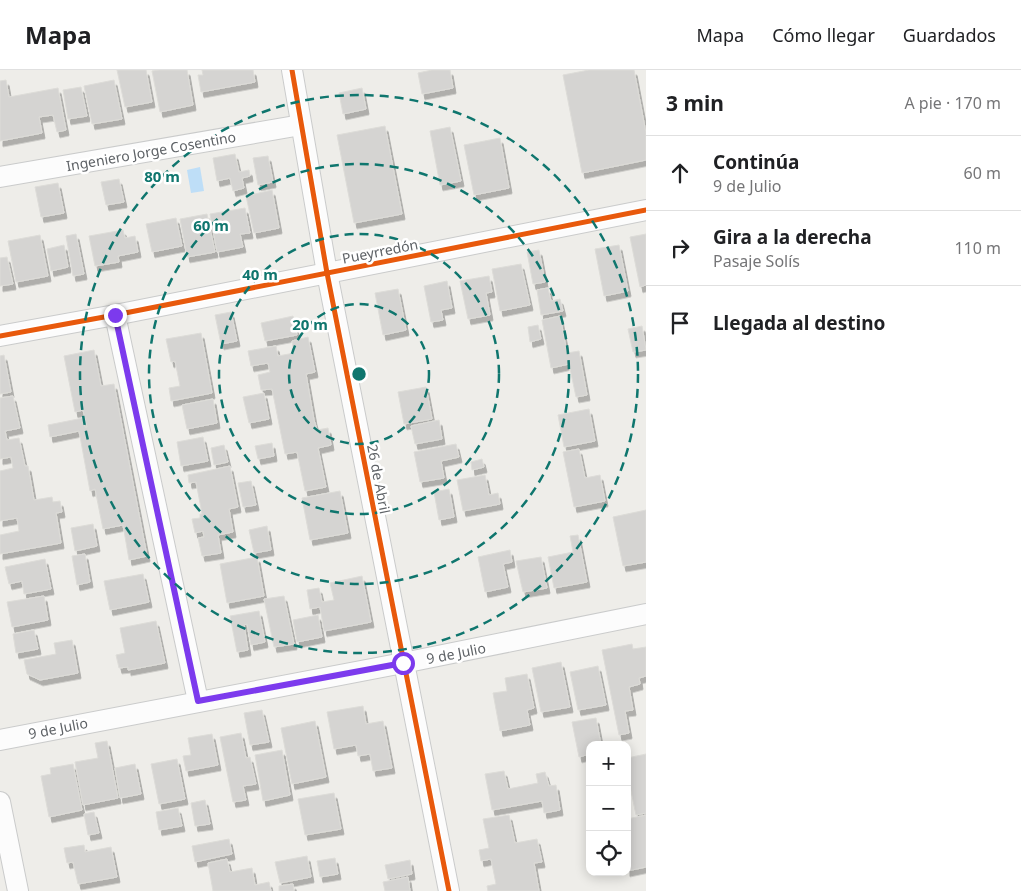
<!DOCTYPE html>
<html lang="es">
<meta charset="utf-8">
<style>
:root{--surface:#fff;--page:#f6f6f6;--text:#202124;--muted:#757577;--line:#e0e0e0}
body{margin:0;font-family:"Noto Sans",sans-serif;background:var(--page);color:var(--text)}
.controls{position:absolute;right:15px;bottom:15px;display:grid;overflow:hidden;border-radius:10px;box-shadow:0 2px 12px #0003}
.controls button{width:45px;height:45px;display:grid;place-items:center;padding:0;border:0;border-bottom:1px solid var(--line);background:var(--surface);color:var(--text);font:25px sans-serif}
.stop{position:absolute;width:15px;height:15px;margin:-11px;border:4px solid #7c3aed;border-radius:50%;background:#fff}
.stop.end{background:#7c3aed;border-color:#fff;box-shadow:0 1px 5px #0008}
.list{margin:0;padding:0;list-style:none}
h2{display:flex;justify-content:space-between;align-items:center;height:65px;margin:0;padding:0 20px;font-size:21px}
h2 small{font-size:16px;font-weight:400;color:var(--muted)}
.list li{display:grid;grid-template-columns:32px 1fr auto;gap:15px;align-items:center;box-sizing:border-box;height:75px;padding:0 20px;border-top:1px solid var(--line)}
.list b{display:block;font-size:19px;white-space:nowrap}
.list p{margin:0;font-size:16px;white-space:nowrap;color:var(--muted)}
.list em{font-size:16px;font-style:normal;color:var(--muted)}
.icon{flex:none;width:28px;height:28px;fill:none;stroke:currentColor;stroke-width:2;stroke-linecap:round;stroke-linejoin:round}
.map{position:relative;flex:none;width:646px;height:821px;overflow:hidden}
header{display:flex;align-items:center;gap:30px;box-sizing:border-box;height:70px;padding:0 25px;background:var(--surface);border-bottom:1px solid var(--line)}
header strong{font-size:24px}
nav{display:flex;gap:28px;margin-inline-start:auto;font-size:18px}
main{display:flex}
aside{flex:1;background:var(--surface)}
.map>svg:first-child{display:block}
.water{fill:#bedef7}
.building{fill:#d5d4d2;stroke:#dddcd8;filter:url(#shadow)}
.lines{fill:none;stroke-linecap:round;stroke-linejoin:round}
.street-casing{stroke:#cacbcb;stroke-width:22}
.street{stroke:#fcfcfc;stroke-width:20}
.cycleway-casing{stroke:#fff;stroke-width:8}
.cycleway{stroke:#e8590c;stroke-width:5}
.route{stroke:#7c3aed;stroke-width:6}
.ring{fill:none;stroke:#0f766e;stroke-width:2.5;stroke-dasharray:9 6}
.labels{text-anchor:middle;dominant-baseline:central;stroke-width:5;stroke-linejoin:round;paint-order:stroke}
.street-label{font-size:14px;fill:#5e6266;stroke:#fff}
.centre{fill:#0f766e;stroke:#fff;stroke-width:2.5}
.ring-label{font-size:15px;text-anchor:middle;font-weight:bold;fill:#0f766e;stroke:#fff;stroke-width:5;stroke-linejoin:round;paint-order:stroke}
</style>
<header>
<strong>Mapa</strong>
<nav><a>Mapa</a><a>Cómo llegar</a><a>Guardados</a></nav>
</header>
<main>
<div class="map">
<svg width="646" height="821" viewBox="0 0 646 821">
<defs>
<filter id="shadow"><feDropShadow dx="3" dy="5.5" stdDeviation="0" flood-color="#0004"/></filter>
</defs>
<rect width="100%" height="100%" fill="#eeede9"/>
<path class="water" d="M200,97L204,121L191,123L187,100Z"/>
<g class="building">
<path d="M117,0H146L152,32L125,37Z"/>
<path d="M159,0H187L193,35L160,42L152,1Z"/>
<path d="M202,0H253L255,12L201,22L198,5H203Z"/>
<path d="M432,0H450L453,18L422,24L418,3Z"/>
<path d="M589,0H634L646,63V90L582,103L563,5Z"/>
<path d="M6,10L9,27L58,18L66,60L57,62L53,45L39,47L42,63L0,71V11Z"/>
<path d="M114,10L122,49L92,54L84,16Z"/>
<path d="M81,17L87,46L68,49L63,20Z"/>
<path d="M362,18L366,39L343,44L339,23Z"/>
<path d="M385,56L402,144L354,153L337,65Z"/>
<path d="M450,57L461,111L440,115L430,61Z"/>
<path d="M500,68L509,118L474,125L464,75Z"/>
<path d="M235,84L239,102L249,100L250,106L242,108L244,118L233,121L230,108L217,111L213,88Z"/>
<path d="M268,86L273,112L258,115L253,88Z"/>
<path d="M119,109L124,132L106,135L101,112Z"/>
<path d="M58,113L64,143L41,147L35,117Z"/>
<path d="M272,120L279,158L254,163L246,126Z"/>
<path d="M245,138L250,163L240,164L243,177L217,182L210,144Z"/>
<path d="M207,144L215,182L187,187L180,149Z"/>
<path d="M176,148L182,176L152,182L146,154Z"/>
<path d="M123,160L125,168L135,166L138,182L118,186L119,192L95,196L89,166Z"/>
<path d="M76,164L84,204L73,206L66,166Z"/>
<path d="M646,164V215L640,217L630,167Z"/>
<path d="M40,165L48,206L16,212L8,171Z"/>
<path d="M64,175L68,197L51,201L47,179Z"/>
<path d="M619,175L628,221L604,226L595,179Z"/>
<path d="M539,180L545,212L533,214L527,182Z"/>
<path d="M7,187L13,214L0,216V188Z"/>
<path d="M521,194L530,235L500,241L492,199Z"/>
<path d="M489,206L492,222L486,223L490,245L468,249L460,211Z"/>
<path d="M447,211L452,238L441,240L443,250L431,252L424,216Z"/>
<path d="M548,218L551,231L560,229L563,241L541,245L537,220Z"/>
<path d="M398,219L406,260L383,265L375,223Z"/>
<path d="M231,242L237,271L221,274L215,245Z"/>
<path d="M293,246L297,265L265,271L261,253Z"/>
<path d="M560,246L567,283L579,281L587,325L576,327L569,294L551,298L542,250Z"/>
<path d="M538,255L541,269L530,272L528,257Z"/>
<path d="M642,256L646,280L633,282L628,259Z"/>
<path d="M201,263L212,323L171,331L169,318L180,316L175,291L171,292L166,269Z"/>
<path d="M308,267L315,302L306,304L314,350L317,360L328,358L331,375L318,378L326,417L305,421L297,382L285,384L272,319L261,320L258,305L270,302L268,293L251,296L248,281L276,276L278,286L294,283L292,271Z"/>
<path d="M94,280L101,316L114,314L147,486L129,490L123,455L103,459L95,419L90,421L79,361L50,367L48,355L83,348L85,357H87L83,340L75,342L64,286Z"/>
<path d="M4,285L11,322L0,324V286Z"/>
<path d="M426,317L432,349L404,354L398,322Z"/>
<path d="M264,323L269,349L249,353L243,327Z"/>
<path d="M13,326L20,358L5,361L7,370L19,368L25,396H28L34,430L52,427L53,432L60,431L62,442L56,443L61,473L0,484V465L19,461L17,448L0,451V401L13,398L11,387L0,389V328Z"/>
<path d="M213,329L217,353L187,359L182,335Z"/>
<path d="M589,339L595,371L564,377L558,345Z"/>
<path d="M439,350L442,369L415,374L411,356Z"/>
<path d="M203,367L208,391L181,396L177,372Z"/>
<path d="M272,373L274,386L258,389L255,376Z"/>
<path d="M456,374L459,387L441,391L444,408L420,412L414,382Z"/>
<path d="M224,375L228,392L214,395L211,378Z"/>
<path d="M579,379L585,408L600,405L605,431L574,437L563,382Z"/>
<path d="M482,389L484,397L472,400L471,392Z"/>
<path d="M230,396L238,437L229,439L233,462L218,465L221,483L202,486L198,468L204,467L203,461L195,463L192,449L200,448V444H202L196,412L189,413L188,405Z"/>
<path d="M485,405L489,425L498,423L500,434L463,441L457,410Z"/>
<path d="M251,411L256,435L243,437L238,413Z"/>
<path d="M449,419L454,447L439,450L434,422Z"/>
<path d="M340,421L348,463L310,470L302,428Z"/>
<path d="M646,440V492L623,496L613,447Z"/>
<path d="M93,454L97,476L75,481L71,458Z"/>
<path d="M267,456L271,480L254,483L249,460Z"/>
<path d="M578,465L587,512L554,518L548,487L573,482L570,466Z"/>
<path d="M510,480L512,492L503,494L508,517L485,522L478,487Z"/>
<path d="M85,484L90,512L77,515L72,486Z"/>
<path d="M257,487L264,526L227,533L220,494Z"/>
<path d="M541,487L547,518L523,522L516,491Z"/>
<path d="M45,489L51,519L24,524L22,511L9,514L5,497Z"/>
<path d="M143,504L149,532L110,540L104,511Z"/>
<path d="M362,506L371,552L324,561L320,537L310,539L307,520L319,518L322,532L334,530L330,513Z"/>
<path d="M44,526L48,550L12,557L7,532Z"/>
<path d="M284,526L294,574L274,577L264,529Z"/>
<path d="M259,541L265,572L251,575L247,554L244,555L248,580L237,582L230,546Z"/>
<path d="M318,545L322,567L297,572L293,550Z"/>
<path d="M156,551L165,593L128,600V597L119,598L116,585L125,583L120,558Z"/>
<path d="M34,560L38,579L16,583L13,564Z"/>
<path d="M72,570L78,603L40,610L27,604L24,590L56,584L54,573Z"/>
<path d="M632,574L633,579L646,577V606L639,608L640,614L629,617L633,640L625,641L629,663L619,665L602,580Z"/>
<path d="M561,592L570,637L541,642L532,598Z"/>
<path d="M598,596L606,635L578,640L570,602Z"/>
<path d="M527,604L534,638L527,640L530,655L500,661L493,623L507,621L505,608Z"/>
<path d="M363,636L366,654L383,651L392,698L373,701L370,684L358,686L356,675L334,679L327,642Z"/>
<path d="M262,640L269,672L250,675L244,643Z"/>
<path d="M596,648L601,675H590V684L579,687L572,652Z"/>
<path d="M315,651L326,707L292,714L281,658Z"/>
<path d="M241,663L246,688L250,687L256,714L243,716L246,730L233,732L220,667Z"/>
<path d="M212,664L218,695L186,701L183,686L191,685L188,668Z"/>
<path d="M107,671L118,728L83,735L75,692L98,688L95,673Z"/>
<path d="M282,680L290,725L263,731L255,685Z"/>
<path d="M646,684V743L636,745L627,702V688Z"/>
<path d="M177,689L185,729L159,734L151,694Z"/>
<path d="M73,694L82,740L49,747L41,706L51,704L50,698Z"/>
<path d="M135,694L141,724L120,728L115,698Z"/>
<path d="M504,701L508,719L538,713L536,704L545,702L549,716L556,715L560,740L544,743L542,731L492,740L485,704Z"/>
<path d="M334,723L341,759L305,765L298,729Z"/>
<path d="M205,730L210,754L195,756L191,733Z"/>
<path d="M178,738L182,756L159,760L156,742Z"/>
<path d="M94,742L99,763L88,765L84,744Z"/>
<path d="M509,745L515,773L537,769L542,792L534,793L539,821H488L487,816L496,814L491,789L481,791L479,780L489,778L483,749Z"/>
<path d="M646,745V797L627,801V749Z"/>
<path d="M229,769L232,784L195,792L192,776Z"/>
<path d="M84,775L85,782L111,777L117,807L78,814L73,792L67,793L64,778Z"/>
<path d="M307,786L311,807L280,813L275,792Z"/>
<path d="M335,788L338,804L320,807L317,791Z"/>
<path d="M227,789L230,802L252,798L255,815L269,812L271,821H213L208,793Z"/>
<path d="M410,790L412,804L388,809L385,795Z"/>
<path d="M408,807L410,821H385L383,812Z"/>
<path d="M293,814L294,821H279V816Z"/>
</g>
<g class="lines">
<g class="street-casing">
<g id="street">
<path d="M292,0L327,203L449,821"/>
<path d="M0,107L301,55"/>
<path d="M115,245L198,631"/>
<path d="M0,266L115,245L646,140"/>
<path d="M0,670L403,593L646,544"/>
<path d="M0,732L18,821"/>
</g>
</g>
<use href="#street" class="street"/>
<g class="cycleway-casing">
<g id="cycleway">
<path d="M292,0L327,203L449,821"/>
<path d="M0,266L115,245L646,140"/>
</g>
</g>
<use href="#cycleway" class="cycleway"/>
</g>
<g class="lines">
<path class="route" d="M115,245L198,631L403,593"/>
</g>
<g class="ring">
<circle cx="359" cy="304" r="70"/>
<circle cx="359" cy="304" r="140"/>
<circle cx="359" cy="304" r="210"/>
<circle cx="359" cy="304" r="279"/>
</g>
<g class="labels">
<g class="street-label">
<text transform="translate(151 81) rotate(-10)">Ingeniero Jorge Cosentino</text>
<text transform="translate(380 181) rotate(-11)">Pueyrredón</text>
<text transform="translate(379 409) rotate(79)">26 de Abril</text>
<text transform="translate(456 583) rotate(-11)">9 de Julio</text>
<text transform="translate(58 658) rotate(-11)">9 de Julio</text>
</g>
</g>
<circle cx="359" cy="304" r="8" class="centre"/>
<g class="ring-label">
<text x="162" y="112">80 m</text>
<text x="211" y="161">60 m</text>
<text x="260" y="210">40 m</text>
<text x="310" y="260">20 m</text>
</g>
</svg>
<div class="controls">
<button>+</button>
<button>−</button>
<button><svg class="icon" aria-label="locate" viewBox="0 0 24 24"><circle cx="12" cy="12" r="6"/><path d="M12 2v4M12 18v4M2 12h4M18 12h4"/></svg></button>
</div>
<div class="stop" style="left:403px;top:593px"></div>
<div class="stop end" style="left:115px;top:245px"></div>
</div>
<aside>
<h2>3 min<small>A pie · 170 m</small></h2>
<ul class="list">
<li><svg class="icon" aria-label="ahead" viewBox="0 0 24 24"><path d="M12 20V5M6 11l6-6 6 6"/></svg><div><b>Continúa</b><p>9 de Julio</p></div><em>60 m</em></li>
<li><svg class="icon" aria-label="right" viewBox="0 0 24 24"><path d="M7 20v-9h11M14 6l5 5-5 5"/></svg><div><b>Gira a la derecha</b><p>Pasaje Solís</p></div><em>110 m</em></li>
<li><svg class="icon" aria-label="arrive" viewBox="0 0 24 24"><path d="M6 21V4h12l-3 4 3 4H6"/></svg><div><b>Llegada al destino</b></div></li>
</ul>
</aside>
</main>
